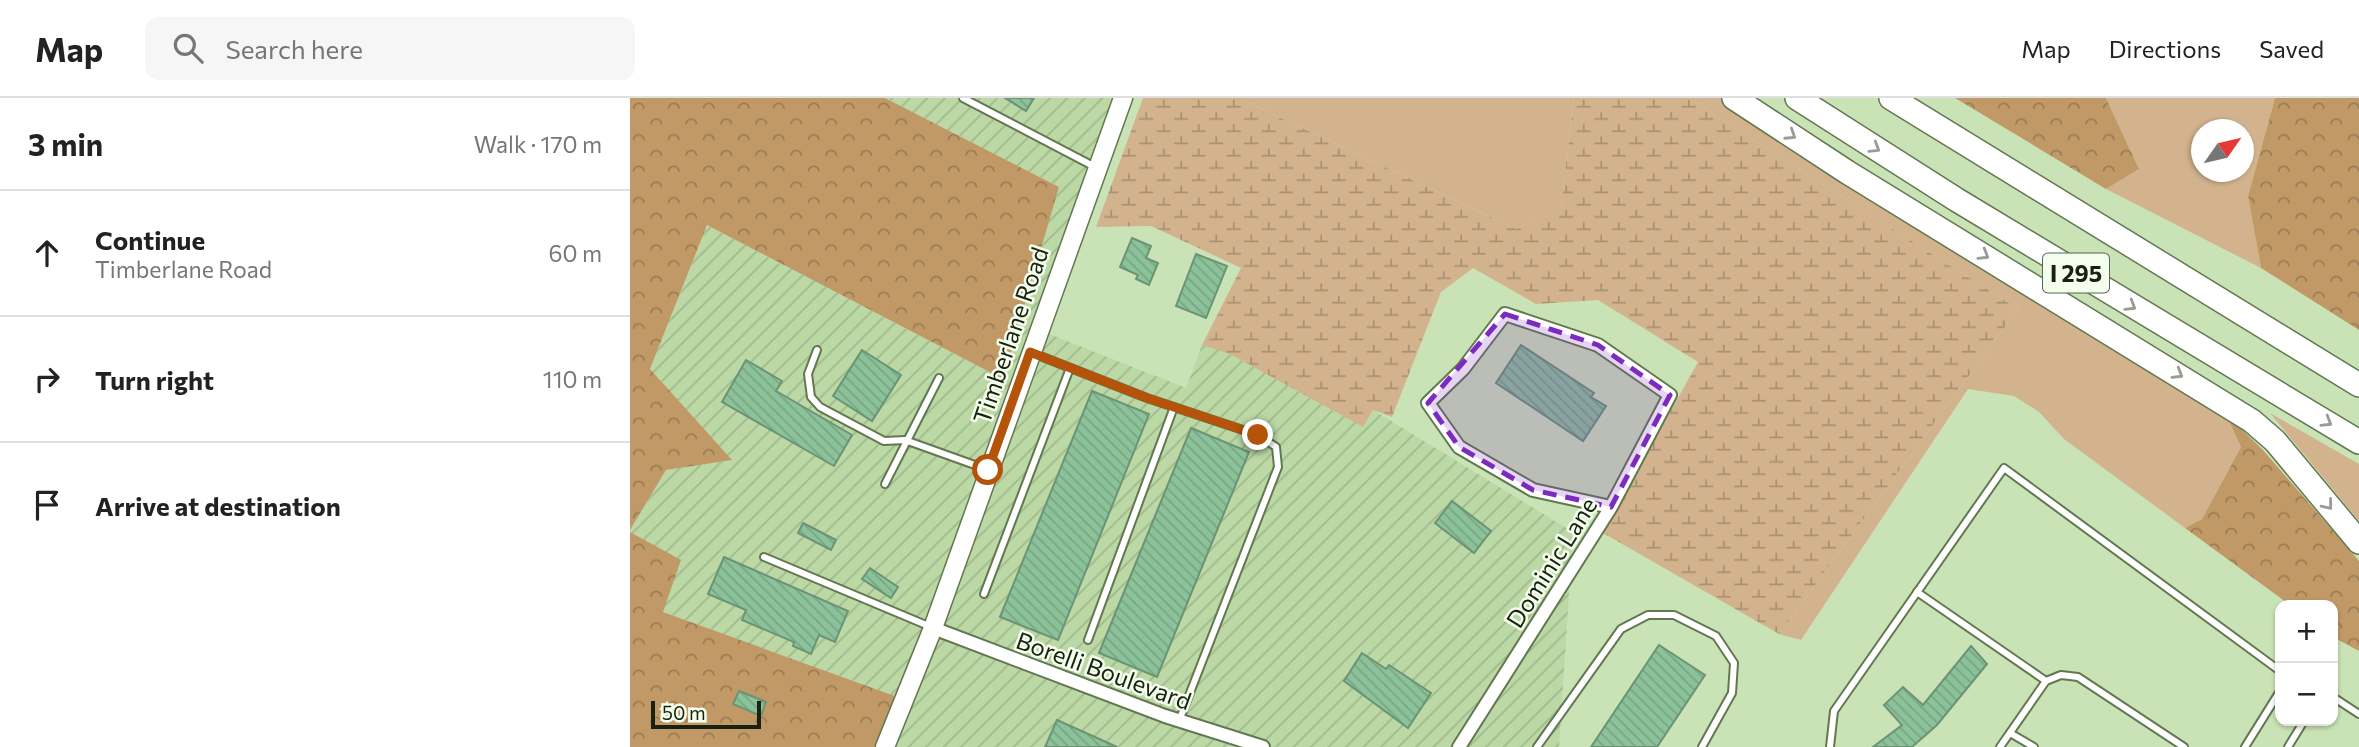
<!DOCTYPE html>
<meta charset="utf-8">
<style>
:root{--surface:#fff;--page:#f6f6f6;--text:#222;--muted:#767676;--line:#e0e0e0}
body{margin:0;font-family:Commissioner,sans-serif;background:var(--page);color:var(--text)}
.controls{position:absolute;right:21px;bottom:21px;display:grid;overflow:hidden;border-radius:14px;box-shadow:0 2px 5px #0004}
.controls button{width:63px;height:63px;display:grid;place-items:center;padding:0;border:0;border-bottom:2px solid var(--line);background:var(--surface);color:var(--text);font:35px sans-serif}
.compass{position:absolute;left:1561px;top:21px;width:63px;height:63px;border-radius:50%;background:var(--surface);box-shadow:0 2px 5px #0004;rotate:56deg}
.scale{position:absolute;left:21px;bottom:18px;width:110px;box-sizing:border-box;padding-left:7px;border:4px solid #192212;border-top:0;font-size:19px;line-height:24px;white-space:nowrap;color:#192212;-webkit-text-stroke:5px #f4feec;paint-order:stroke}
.stop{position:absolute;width:21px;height:21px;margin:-16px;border:5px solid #b45309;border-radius:50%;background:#fff}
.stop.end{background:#b45309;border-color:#fff;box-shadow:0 2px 7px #0008}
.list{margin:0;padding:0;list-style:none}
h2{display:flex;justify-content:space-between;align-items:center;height:91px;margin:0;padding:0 28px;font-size:30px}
h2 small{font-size:23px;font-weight:400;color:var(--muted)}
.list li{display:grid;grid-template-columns:46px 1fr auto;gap:21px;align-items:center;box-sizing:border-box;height:126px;padding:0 28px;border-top:2px solid var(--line)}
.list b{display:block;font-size:26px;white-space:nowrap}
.list p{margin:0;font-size:23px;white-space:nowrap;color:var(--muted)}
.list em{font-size:23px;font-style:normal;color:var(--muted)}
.icon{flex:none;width:38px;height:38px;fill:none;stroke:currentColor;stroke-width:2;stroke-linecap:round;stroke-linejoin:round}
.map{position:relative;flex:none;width:1729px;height:649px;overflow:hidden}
header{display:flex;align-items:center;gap:42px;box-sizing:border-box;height:98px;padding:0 35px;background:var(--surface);border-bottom:2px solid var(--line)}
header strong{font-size:33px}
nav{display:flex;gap:38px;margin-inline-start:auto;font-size:24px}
.search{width:490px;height:63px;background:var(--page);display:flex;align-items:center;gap:18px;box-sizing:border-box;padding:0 24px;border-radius:14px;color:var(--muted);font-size:26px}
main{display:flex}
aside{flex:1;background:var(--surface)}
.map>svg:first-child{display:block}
.industrial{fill:url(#industrial-furrows)}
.grass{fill:#d3b38d;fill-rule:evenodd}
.forest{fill:url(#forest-crowns)}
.wetland{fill:url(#wetland-marsh)}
.building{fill:url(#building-back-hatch);stroke:#6b9475;stroke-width:2}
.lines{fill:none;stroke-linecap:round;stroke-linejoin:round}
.lane-casing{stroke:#627850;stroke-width:10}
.street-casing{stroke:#627850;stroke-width:16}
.secondary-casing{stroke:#627850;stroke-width:21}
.highway-casing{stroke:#627850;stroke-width:26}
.lane{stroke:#fff;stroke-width:6}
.street{stroke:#fff;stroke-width:12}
.secondary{stroke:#fff;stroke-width:18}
.highway{stroke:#fff;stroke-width:23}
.oneway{stroke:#989c94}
.route{stroke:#b45309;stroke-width:9}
.marked{fill:#7b2cbf;fill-opacity:0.2;stroke:#7b2cbf;stroke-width:5;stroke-dasharray:14 9;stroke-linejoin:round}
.labels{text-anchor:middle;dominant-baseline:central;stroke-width:5;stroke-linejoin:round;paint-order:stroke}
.shield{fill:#f4feec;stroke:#5b6453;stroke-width:2}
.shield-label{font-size:23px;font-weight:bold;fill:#192212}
.street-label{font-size:24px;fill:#192212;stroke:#f4feec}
</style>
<header>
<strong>Map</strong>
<div class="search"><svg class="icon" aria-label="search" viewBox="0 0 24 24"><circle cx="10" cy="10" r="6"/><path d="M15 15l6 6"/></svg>Search here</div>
<nav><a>Map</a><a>Directions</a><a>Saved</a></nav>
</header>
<main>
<aside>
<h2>3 min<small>Walk · 170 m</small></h2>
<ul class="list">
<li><svg class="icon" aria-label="ahead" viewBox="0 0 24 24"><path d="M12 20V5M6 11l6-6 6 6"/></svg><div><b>Continue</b><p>Timberlane Road</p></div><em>60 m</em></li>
<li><svg class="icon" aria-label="right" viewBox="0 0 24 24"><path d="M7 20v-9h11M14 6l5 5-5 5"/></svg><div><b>Turn right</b></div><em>110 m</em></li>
<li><svg class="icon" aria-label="arrive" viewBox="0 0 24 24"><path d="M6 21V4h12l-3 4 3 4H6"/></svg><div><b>Arrive at destination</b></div></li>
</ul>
</aside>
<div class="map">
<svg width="1729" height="649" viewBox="0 0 1729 649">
<defs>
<pattern id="industrial-furrows" width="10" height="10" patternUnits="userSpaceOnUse" patternTransform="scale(1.75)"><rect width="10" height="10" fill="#bbd8a5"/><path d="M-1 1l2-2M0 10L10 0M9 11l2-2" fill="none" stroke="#a0b98d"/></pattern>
<pattern id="forest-crowns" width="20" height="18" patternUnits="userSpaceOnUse" patternTransform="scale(1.75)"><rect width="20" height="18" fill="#c19967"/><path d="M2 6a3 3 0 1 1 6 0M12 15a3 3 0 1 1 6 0" fill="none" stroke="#9c7c53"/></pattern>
<pattern id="wetland-marsh" width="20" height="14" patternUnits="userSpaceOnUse" patternTransform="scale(1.75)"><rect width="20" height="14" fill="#d3b38d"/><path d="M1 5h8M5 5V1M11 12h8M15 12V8" fill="none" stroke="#aa9172"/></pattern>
<pattern id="building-back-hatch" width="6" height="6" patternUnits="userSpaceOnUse" patternTransform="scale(1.75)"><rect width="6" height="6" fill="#8cc299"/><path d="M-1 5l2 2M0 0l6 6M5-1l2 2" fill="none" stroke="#78a683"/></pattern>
</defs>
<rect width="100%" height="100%" fill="#cae3b6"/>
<path class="industrial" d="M255,0H495L409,232L556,290L572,247L600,255L733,329L743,312L943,434L929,649H255L272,601L33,514L0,432L36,372L101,362L20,271L77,127L373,281L429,89Z"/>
<g class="grass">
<path d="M609,0H944L931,109L886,131Z"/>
<path d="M1058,0H1095L1596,316L1611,349L1572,421L1555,430L1434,341L1409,314L1384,298L1338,291L1171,542L1149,536L1388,211Z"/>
<path d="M1476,0H1645L1618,98L1631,170L1476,91L1509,71ZM1572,32H1614V74H1572Z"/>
<path d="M1640,315L1729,366V423Z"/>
</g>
<g class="forest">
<path d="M0,0H255L429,89L373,281L77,127L20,271L102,362L36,372L0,432Z"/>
<path d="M1325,0H1476L1509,71L1476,91Z"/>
<path d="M1645,0H1729V232L1631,170L1618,98Z"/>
<path d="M1596,316L1633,352L1729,463V553L1703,539V507H1660L1555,430L1572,421L1611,349Z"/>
<path d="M0,434L51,462L33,514L273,601L255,649H0Z"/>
</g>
<path class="wetland" d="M513,0H609L886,131L931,108L944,0H1058L1388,211L1149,536L973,435L1068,264L968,202L906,206L843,170L811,194L762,319L743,312L733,329L600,256L572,247L611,170L521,128L466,129Z"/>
<g class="building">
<path d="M375,0H404L396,13Z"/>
<path d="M502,140L521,148L516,160L528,165L519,187L506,181L508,177L490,169Z"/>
<path d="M566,156L597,168L576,220L546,208Z"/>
<path d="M891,247L964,295L961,299L976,308L953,343L866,285Z"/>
<path d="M232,252L271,277L242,323L203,298Z"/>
<path d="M116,262L152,283L146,293L222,337L204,368L92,304Z"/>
<path d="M462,293L519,316L428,542L370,519Z"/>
<path d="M561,330L619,354L527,579L469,555Z"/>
<path d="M822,403L861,433L844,455L805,425Z"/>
<path d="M173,425L206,442L201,452L168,435Z"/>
<path d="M94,459L218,513L205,544L189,537L181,556L163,548L164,544L112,522L116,512L78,496Z"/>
<path d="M240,470L268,489L261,500L232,481Z"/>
<path d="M1029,547L1075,577L1027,649H961Z"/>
<path d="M1341,548L1357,566L1307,627L1282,649H1243L1272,627L1254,607L1273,589L1293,607Z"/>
<path d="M732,555L756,571L759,567L801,595L778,630L714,583Z"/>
<path d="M109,593L136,604L131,618L103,606Z"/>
<path d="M427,622L487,649H415Z"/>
</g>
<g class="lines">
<g class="lane-casing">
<g id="lane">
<path d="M333,0L467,70"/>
<path d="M187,252L178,276L181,299L190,309L254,343L275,342L356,371"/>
<path d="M405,256L517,300L628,337L646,349L648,369L549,623"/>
<path d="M255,386L309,280"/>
<path d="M134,459L301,529"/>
<path d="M1287,494L1416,583"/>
<path d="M354,496L440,270"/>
<path d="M458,542L544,309"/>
<path d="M1703,599L1729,616"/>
<path d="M1380,635L1404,649"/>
<path d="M907,649L991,531L1018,517H1044L1086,538L1104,565L1102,595L1072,649"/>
<path d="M1200,649L1204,613L1374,370L1650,573"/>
<path d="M1370,649L1416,583L1431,577L1448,579L1554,649"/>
<path d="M1615,649L1650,593"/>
<path d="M1658,649L1674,623"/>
</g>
</g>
<g class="street-casing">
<g id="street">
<path d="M303,530L535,618L633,649"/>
<path d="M829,649L981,409L1040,297L968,247L875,216L833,271L798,305L829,349L903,392L981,409"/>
</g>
</g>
<g class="secondary-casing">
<path id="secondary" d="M255,649L303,530L493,0"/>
</g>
<g class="highway-casing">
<g id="highway">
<path d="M1104,0L1217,74L1622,323L1645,343L1729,444"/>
<path d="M1167,0L1327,102L1729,344"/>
<path d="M1261,0L1729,287"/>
</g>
</g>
<use href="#lane" class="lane"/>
<use href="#street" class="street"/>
<use href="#secondary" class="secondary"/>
<use href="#highway" class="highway"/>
</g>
<defs><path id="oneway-chevron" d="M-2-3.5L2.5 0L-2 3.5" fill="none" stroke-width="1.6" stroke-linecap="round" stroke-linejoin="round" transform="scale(1.75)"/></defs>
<g class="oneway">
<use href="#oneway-chevron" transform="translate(1161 37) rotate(33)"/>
<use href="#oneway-chevron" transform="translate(1245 50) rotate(32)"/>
<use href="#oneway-chevron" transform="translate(1354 157) rotate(31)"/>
<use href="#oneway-chevron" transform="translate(1501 208) rotate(31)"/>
<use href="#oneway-chevron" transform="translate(1548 276) rotate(31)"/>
<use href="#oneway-chevron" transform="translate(1697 324) rotate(31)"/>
<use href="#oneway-chevron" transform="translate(1698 407) rotate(51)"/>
</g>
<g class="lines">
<path class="route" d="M358,372L400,254L517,300L628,337"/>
</g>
<path class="marked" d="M875,216L968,247L1040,297L981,409L903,392L829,349L798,305Z"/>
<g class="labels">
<rect class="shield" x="1413" y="155.5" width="66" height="39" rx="5"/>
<g class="shield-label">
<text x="1446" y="175">I 295</text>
</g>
<g class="street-label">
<text transform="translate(380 237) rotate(-71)">Timberlane Road</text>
<text transform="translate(921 464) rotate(-58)">Dominic Lane</text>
<text transform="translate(474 572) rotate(20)">Borelli Boulevard</text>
</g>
</g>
</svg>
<div class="controls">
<button>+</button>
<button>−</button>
</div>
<svg class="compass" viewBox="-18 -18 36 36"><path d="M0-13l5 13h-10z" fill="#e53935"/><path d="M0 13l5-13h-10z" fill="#767676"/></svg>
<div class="scale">50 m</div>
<div class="stop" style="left:358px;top:372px"></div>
<div class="stop end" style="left:628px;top:337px"></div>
</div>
</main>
